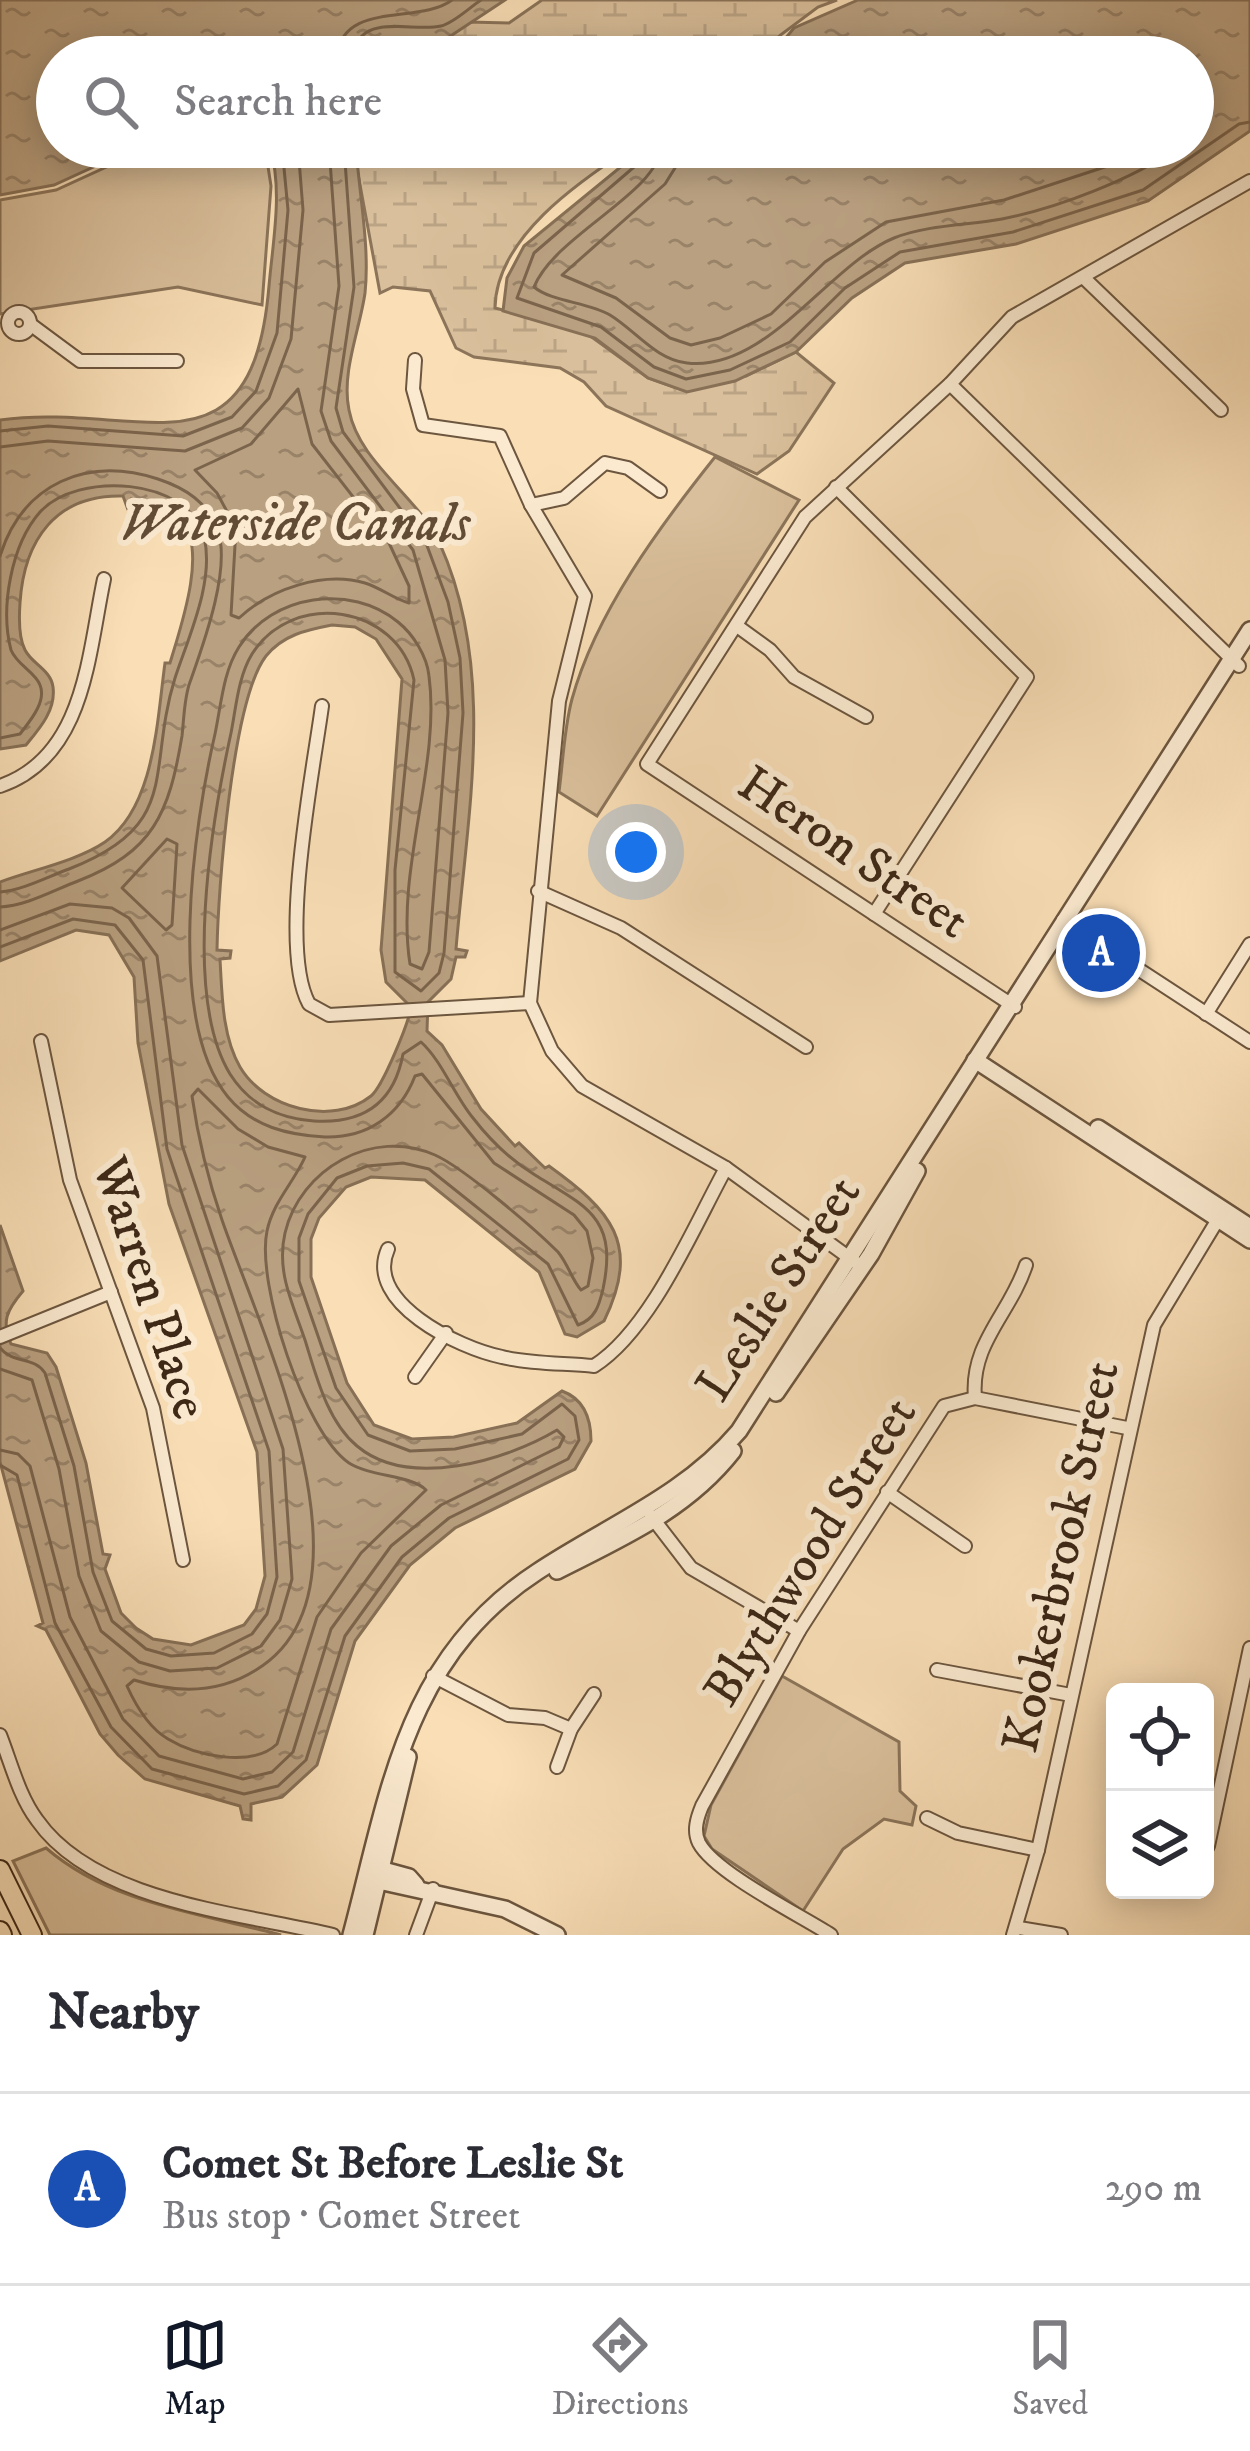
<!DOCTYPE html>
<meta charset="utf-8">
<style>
:root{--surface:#fff;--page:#f7f7f7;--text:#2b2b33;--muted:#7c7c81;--line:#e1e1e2;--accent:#111827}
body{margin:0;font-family:"IM FELL DW Pica",serif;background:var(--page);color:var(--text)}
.controls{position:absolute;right:36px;bottom:36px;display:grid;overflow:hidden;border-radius:18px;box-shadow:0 6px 30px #0003}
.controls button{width:108px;height:108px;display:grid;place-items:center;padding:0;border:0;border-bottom:3px solid var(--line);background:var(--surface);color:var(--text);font:60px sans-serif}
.you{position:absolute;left:636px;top:852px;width:42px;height:42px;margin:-30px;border:9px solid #fff;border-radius:50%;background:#1a73e8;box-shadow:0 0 0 18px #1a73e833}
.badge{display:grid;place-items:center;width:78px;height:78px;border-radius:50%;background:var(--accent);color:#fff;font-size:39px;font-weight:700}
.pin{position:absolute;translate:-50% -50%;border:6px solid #fff;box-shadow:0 3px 12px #0006}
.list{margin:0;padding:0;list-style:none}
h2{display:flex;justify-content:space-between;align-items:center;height:156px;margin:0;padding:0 48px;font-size:51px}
h2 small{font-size:39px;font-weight:400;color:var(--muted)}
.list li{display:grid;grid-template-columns:78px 1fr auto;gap:36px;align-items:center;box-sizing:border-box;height:192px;padding:0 48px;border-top:3px solid var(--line)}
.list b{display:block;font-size:45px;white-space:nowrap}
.list p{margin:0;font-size:39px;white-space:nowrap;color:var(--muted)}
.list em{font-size:39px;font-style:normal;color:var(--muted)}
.icon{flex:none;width:66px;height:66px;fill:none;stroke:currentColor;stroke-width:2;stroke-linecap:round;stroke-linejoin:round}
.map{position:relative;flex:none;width:1250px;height:1935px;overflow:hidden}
.search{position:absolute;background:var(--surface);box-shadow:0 6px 30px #0003;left:36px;right:36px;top:36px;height:132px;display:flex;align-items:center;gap:30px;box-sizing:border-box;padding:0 42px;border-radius:66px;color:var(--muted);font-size:45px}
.sheet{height:348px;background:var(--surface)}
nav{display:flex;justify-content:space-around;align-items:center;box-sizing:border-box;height:168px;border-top:3px solid var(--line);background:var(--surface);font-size:33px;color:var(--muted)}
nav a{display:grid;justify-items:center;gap:6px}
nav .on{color:var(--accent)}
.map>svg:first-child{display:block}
.green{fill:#d9bf9b;stroke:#8b7459;stroke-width:3}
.wetland{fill:url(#wetland-marsh);stroke:#8b7459;stroke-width:3}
.water{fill:url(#water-ripples);stroke:#877056;stroke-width:3;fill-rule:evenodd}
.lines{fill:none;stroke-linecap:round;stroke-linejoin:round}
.shore{stroke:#7b644c;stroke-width:3}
.minor-casing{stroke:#6c563f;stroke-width:16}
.tertiary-casing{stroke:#6c563f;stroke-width:20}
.trunk-casing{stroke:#3d2817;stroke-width:22}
.minor{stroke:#fbead0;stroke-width:12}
.tertiary{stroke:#fbead0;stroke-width:15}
.trunk{stroke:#f9deb6;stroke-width:18}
.labels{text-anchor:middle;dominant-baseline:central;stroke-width:12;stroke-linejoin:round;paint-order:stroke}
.street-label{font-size:51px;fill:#3d2817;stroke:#fbead0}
.water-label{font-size:54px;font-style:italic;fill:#624c36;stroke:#fbead0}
</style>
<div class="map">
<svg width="1250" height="1935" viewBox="0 0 1250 1935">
<defs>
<pattern id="wetland-marsh" width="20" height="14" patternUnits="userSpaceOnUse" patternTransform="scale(3)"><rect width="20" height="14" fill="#d9bf9b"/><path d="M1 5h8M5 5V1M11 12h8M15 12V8" fill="none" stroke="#bba485"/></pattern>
<pattern id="water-ripples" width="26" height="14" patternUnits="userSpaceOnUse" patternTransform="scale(3)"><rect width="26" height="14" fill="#b9a080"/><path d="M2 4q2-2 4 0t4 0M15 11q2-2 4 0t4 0" fill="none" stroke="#988268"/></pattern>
</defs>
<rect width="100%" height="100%" fill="#f9deb6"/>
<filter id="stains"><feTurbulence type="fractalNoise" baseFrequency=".00167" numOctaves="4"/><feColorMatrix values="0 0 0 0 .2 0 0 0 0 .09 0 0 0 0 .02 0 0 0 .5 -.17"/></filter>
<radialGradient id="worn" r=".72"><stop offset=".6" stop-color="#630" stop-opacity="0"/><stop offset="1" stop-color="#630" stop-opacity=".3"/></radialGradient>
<g class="green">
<path d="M150,147H265L271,186L262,305L178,287L0,314V200L56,190Z"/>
<path d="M715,457L799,500L597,816L559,792C563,762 564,729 572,699C596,612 660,526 715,457Z"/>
<path d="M782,1676L899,1742L900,1791L916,1806L912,1825L884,1819L843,1849L803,1911L712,1849L704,1836L711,1805Z"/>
<path d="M46,1848C111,1904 200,1913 281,1935H50L13,1861Z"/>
</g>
<g class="wetland">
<path d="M542,0H837L818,7L751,57H363L386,44L468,22L509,23Z"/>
<path d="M353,147H632C578,182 496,238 495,308L582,330L648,378L674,387L746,376L796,352L834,383L789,451L757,474L606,406L584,382L560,368L474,357L456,348L430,291L393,287L380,293Z"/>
</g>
<g class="water">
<path d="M0,0H505L446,39L381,38L359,57H57V147H137L54,185L0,195Z"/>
<path d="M858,0H1250V131L1148,201L1016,244L905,263L852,298L796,352L735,381L687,392L648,378L595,338L503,311L507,278L524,246L645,147H1193V57H770L794,28Z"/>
<path d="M270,147H356C359,193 370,247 365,293C360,329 341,373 349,410C359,463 418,496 440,544C497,671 467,816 456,949L467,951L465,957H456L451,979L428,1002L427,1031L442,1045L481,1109L515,1146L519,1143L545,1168L549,1166C610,1210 642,1243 604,1321L577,1337L565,1334L539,1272L425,1180L371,1177L346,1187L319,1218L311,1239V1277L347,1383L374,1425L412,1439L454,1437L517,1423L562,1391C584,1399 591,1419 591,1441L575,1469L455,1528L410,1565L355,1641L317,1765L282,1797L251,1804V1820L243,1819L240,1806L145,1779L118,1755L100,1734L46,1630L37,1626L43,1623L0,1462V1225L23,1291C7,1310 1,1321 11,1344L47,1353L56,1367L86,1463L103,1554L110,1555L105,1569L121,1613L136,1628L153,1639L191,1645L244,1625L256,1609L265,1576L257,1452L169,1204L138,1043L134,977L109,935L76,930L0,961V882C32,870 77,861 105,842C155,807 157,720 165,663H170C180,629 207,553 183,523C171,508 148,505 131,499L127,507L123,496C56,494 24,540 20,603C19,617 18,637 25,650C32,664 51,670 53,687C56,710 40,728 26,745L0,749V420C139,401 252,487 269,286C273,240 283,191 270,147ZM332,625L355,627L376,639L402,679L381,950L386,982L411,1007C409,1022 383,1086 371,1096C332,1127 264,1108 240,1067C222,1036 222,994 220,959L230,958L231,951L217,950C218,890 232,700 266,656C283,635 306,630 332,625Z"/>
</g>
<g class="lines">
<g class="shore">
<path d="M337,57C342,0 419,25 452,0"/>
<path d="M353,57C358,10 413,33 441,26C454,23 470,7 481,0"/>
<path d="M645,147L641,161L534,253L517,298L601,327L654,367L686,379L730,370L790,342L845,288L900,252L1013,232L1143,190L1239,124L1250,122"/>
<path d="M661,147C658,193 555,235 534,287C552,302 588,302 610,315C635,330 656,360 687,363C767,372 828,265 894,238C926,225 969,225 1002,219C1058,208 1133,179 1179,147"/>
<path d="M679,147L675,168L665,184L562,275L616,298L670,338L691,345L720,338L771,314L825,262L886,222L1004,200L1129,159L1147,147"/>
<path d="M298,389L312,444L389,543L409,586V603C394,599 381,588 365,583C323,571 270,589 239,618L231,615L236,528L217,493L195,470L251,444Z"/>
<path d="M0,431L48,426L183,436L232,417L256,391L277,333L288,210L282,147"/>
<path d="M0,447L48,441L185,451L242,428L269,398L291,339L303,210L298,147"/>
<path d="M0,556C23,483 87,456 158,479C185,488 208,502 218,531C231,570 203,645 190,682C184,698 184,719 182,736C169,814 153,852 78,881C54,890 26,906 0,907"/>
<path d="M0,738L20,734C29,722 47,702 40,685C35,672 17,665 11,650C0,608 11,545 40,512C77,471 189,477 204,537C215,581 188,638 175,678C146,771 183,825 69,869C47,877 23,890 0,892"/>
<path d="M167,839L177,844L172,925L166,930L122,888Z"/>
<path d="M0,930L70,904L112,908L129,918L157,956L182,1145L283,1449L292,1579L280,1620L261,1646L217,1668L170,1671L139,1662L101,1631L79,1576L59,1469L32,1380L0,1369"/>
<path d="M0,947L73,919L115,925L143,960L167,1149L269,1451L277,1577L267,1614L252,1634L214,1653L171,1656L146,1649L112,1621L93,1572L74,1466L45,1373C34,1356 13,1364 0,1348"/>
<path d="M198,1089L238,1129L268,1147L305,1157C294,1182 273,1202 267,1231C256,1283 304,1432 349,1463C371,1477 411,1475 426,1490L361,1553L317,1617L277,1744C252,1768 196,1756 168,1739C149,1728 136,1706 127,1686L134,1680C175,1693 218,1694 256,1670C387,1591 258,1325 222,1220C208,1179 198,1138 192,1096Z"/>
<path d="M0,1450L18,1454L30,1466L70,1617L123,1719L159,1756L243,1779L272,1772L293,1752L331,1629L391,1546L441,1505L559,1447L564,1437L557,1430C507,1460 409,1490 357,1446C327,1421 316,1375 305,1340C293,1304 276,1272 285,1233C300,1169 373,1127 435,1155C464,1168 535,1229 558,1252C568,1264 572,1280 581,1290L588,1286L593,1258L587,1231L574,1215L494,1163L422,1074L415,1076C400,1115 368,1138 325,1137C288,1135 253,1127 228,1097C165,1020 194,825 215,734C221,706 223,672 239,647C272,594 351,583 398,622C413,634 427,656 429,676C441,766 395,869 410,964L422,969L429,952L448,713L445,660L413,550L331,441L321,411L339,286L329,147"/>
<path d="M0,1465L17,1475L55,1623L111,1727L152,1769L244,1794L278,1786L306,1760L345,1636L402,1557L449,1518L568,1459L579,1440L575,1416L562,1404L522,1434L455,1449L410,1451L368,1435L336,1388L299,1281V1238L308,1214L337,1178L367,1166L403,1163L429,1169L548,1264L578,1325C595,1319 599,1306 603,1289C618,1218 587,1207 535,1175C512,1161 490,1140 473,1118C454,1095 442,1061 421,1042L403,1054C394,1103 363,1124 314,1121C279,1119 249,1104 230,1074C182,995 212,820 231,733C236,708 238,677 252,654C293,589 398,605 414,680L395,870V972L421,991L439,973L444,953L463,713L460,658L448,602L426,543L343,432L336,408L354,287L344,147"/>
</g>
<g class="minor-casing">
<g id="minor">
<path d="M1083,277L1221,410"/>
<circle cx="19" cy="323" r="11"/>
<path d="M30,324L80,361H177"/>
<path d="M415,360L413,389L423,425L500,436L531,505L585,596L559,701L530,1003L552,1051L582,1086L726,1168L862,1267"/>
<path d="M950,384L1239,666"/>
<path d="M836,487L1027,677L874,914"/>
<path d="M531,505L564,498L605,463L628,468L660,491"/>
<path d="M737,626L770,650L794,677L866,717"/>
<path d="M322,706C313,773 278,947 309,1004L329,1015L530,1003"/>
<path d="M0,786C85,757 88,655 104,579"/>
<path d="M538,891L621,928L806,1047"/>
<path d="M1063,920L1250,1042"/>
<path d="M1015,1007L647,764L805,517L950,384L1012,317L1250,181"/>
<path d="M1206,1014L1250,944"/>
<path d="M41,1041L70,1180L153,1408L183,1560"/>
<path d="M388,1249C364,1302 458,1348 502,1357C531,1364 564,1363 594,1366C651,1330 694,1226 726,1168"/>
<path d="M0,1337L111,1292"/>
<path d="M415,1377L446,1333"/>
<path d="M975,1398C970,1343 1010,1314 1026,1265"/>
<path d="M887,1492L965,1546"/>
<path d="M651,1516L691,1568L799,1631"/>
<path d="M937,1670L1071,1695"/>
<path d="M433,1676L508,1715L545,1718L571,1729"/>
<path d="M0,1735C11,1763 19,1796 37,1820C95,1903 243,1913 333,1935"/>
<path d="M557,1767L571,1729L594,1694"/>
<path d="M927,1818L958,1833L1038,1850"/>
<path d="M1208,1846L1250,1648"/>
<path d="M1019,1928L1061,1935"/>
<path d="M416,1935L433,1889"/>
<path d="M831,1935C800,1915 715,1873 699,1843C693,1831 697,1818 702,1806L799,1631L944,1406L975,1398L1127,1428"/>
<path d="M1013,1935L1038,1850L1154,1325L1220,1216"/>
</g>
</g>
<g class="tertiary-casing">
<g id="tertiary">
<path d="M975,1060L1250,1240"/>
<path d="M1098,1128L1250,1227"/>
<path d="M776,1393L871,1254L917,1171"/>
<path d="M557,1571C622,1538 687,1510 733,1451"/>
<path d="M376,1868L409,1877L416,1885"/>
<path d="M374,1880L505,1909L557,1935"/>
<path d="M351,1935C389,1793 404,1659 537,1572C606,1526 684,1496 739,1431L1250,630"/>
<path d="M365,1935L408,1757"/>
</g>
</g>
<g class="trunk-casing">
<g id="trunk">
<path d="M0,1870L32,1935"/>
<path d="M0,1931L2,1935"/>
</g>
</g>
<use href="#minor" class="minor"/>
<use href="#tertiary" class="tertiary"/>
<use href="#trunk" class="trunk"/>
</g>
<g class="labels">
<g class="street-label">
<text transform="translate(853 853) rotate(34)">Heron Street</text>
<text transform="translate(149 1288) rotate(72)">Warren Place</text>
<text transform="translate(779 1289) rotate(-57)">Leslie Street</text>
<text transform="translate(811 1552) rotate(-58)">Blythwood Street</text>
<text transform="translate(1062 1557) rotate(-78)">Kookerbrook Street</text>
</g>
<g class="water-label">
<text x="295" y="524">Waterside Canals</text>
</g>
</g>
<rect width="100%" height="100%" filter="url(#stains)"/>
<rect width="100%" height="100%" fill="url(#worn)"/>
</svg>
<div class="controls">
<button><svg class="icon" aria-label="locate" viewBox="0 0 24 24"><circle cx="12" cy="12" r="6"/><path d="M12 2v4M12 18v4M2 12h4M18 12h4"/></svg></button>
<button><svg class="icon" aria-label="layers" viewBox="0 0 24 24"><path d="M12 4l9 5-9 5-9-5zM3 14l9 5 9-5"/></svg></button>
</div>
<div class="you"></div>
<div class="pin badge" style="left:1101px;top:953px;background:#1a4fb4">A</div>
<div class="search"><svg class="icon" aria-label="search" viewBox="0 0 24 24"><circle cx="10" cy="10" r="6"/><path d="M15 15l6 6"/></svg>Search here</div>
</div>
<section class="sheet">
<h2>Nearby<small></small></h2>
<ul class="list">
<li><span class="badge" style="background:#1a4fb4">A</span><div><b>Comet St Before Leslie St</b><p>Bus stop · Comet Street</p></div><em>290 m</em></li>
</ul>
</section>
<nav>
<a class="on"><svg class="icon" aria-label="map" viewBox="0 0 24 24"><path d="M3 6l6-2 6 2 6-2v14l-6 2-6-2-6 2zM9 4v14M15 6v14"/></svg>Map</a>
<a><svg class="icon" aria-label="directions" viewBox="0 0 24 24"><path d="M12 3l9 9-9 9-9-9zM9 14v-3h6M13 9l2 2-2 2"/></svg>Directions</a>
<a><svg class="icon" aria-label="saved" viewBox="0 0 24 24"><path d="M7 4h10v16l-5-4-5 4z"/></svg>Saved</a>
</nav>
